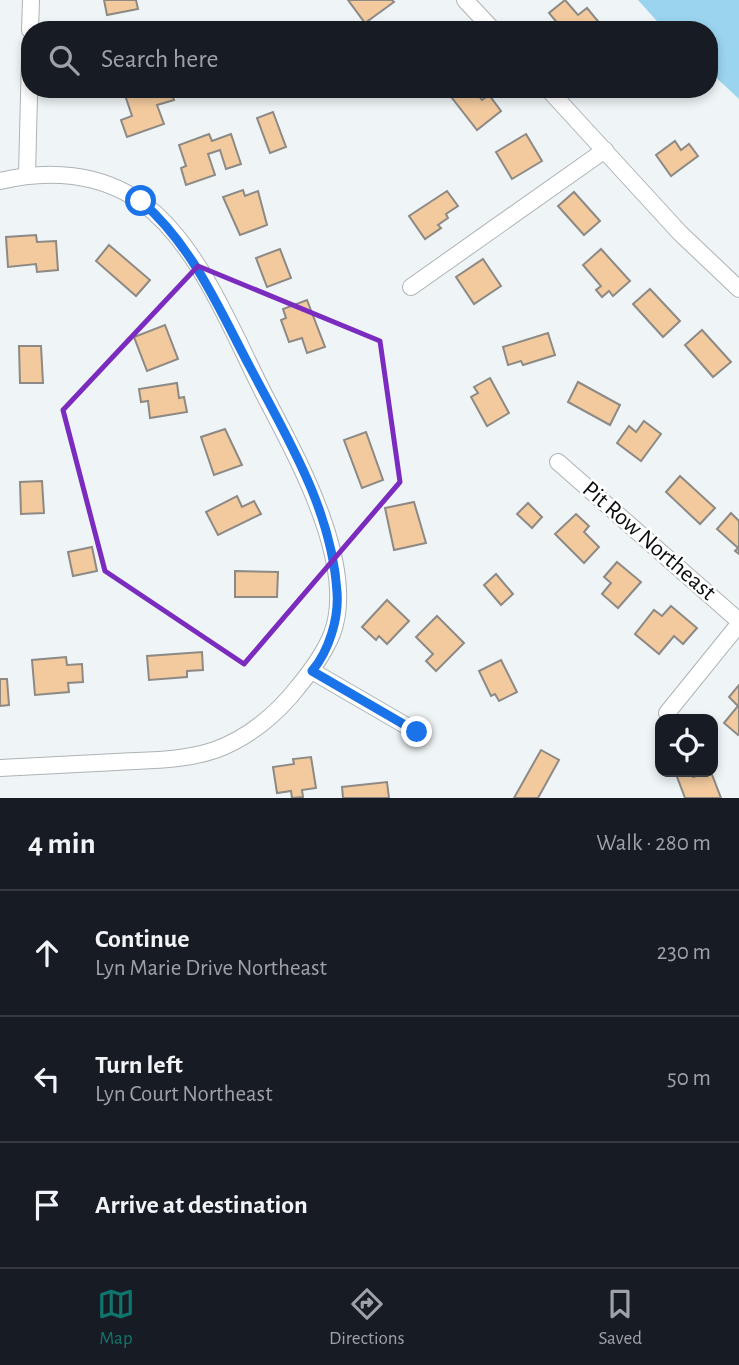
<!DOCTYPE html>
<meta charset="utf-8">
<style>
:root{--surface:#171b24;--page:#20242c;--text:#f1f3f6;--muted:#9ea1a6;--line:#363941;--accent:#0f766e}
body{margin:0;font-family:"Alegreya Sans",sans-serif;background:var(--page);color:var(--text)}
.controls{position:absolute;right:21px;bottom:21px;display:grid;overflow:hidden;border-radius:14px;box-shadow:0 4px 10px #0003}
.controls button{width:63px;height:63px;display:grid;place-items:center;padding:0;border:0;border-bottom:2px solid var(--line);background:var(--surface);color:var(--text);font:35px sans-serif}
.stop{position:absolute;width:21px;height:21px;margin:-16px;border:5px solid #1a73e8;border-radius:50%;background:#fff}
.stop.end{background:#1a73e8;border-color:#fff;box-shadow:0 2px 7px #0008}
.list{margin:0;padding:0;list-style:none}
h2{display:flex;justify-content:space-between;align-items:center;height:91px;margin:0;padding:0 28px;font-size:30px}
h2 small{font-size:23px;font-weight:400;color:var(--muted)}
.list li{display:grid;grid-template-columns:46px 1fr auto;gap:21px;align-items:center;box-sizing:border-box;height:126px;padding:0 28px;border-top:2px solid var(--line)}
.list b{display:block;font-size:26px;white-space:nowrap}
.list p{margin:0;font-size:23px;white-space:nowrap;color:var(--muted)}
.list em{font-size:23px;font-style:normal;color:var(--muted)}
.icon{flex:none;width:38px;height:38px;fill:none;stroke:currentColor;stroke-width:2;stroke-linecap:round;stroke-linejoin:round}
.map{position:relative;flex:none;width:739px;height:798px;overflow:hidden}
.search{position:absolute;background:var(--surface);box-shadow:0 4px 10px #0003;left:21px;right:21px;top:21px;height:77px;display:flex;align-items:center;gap:18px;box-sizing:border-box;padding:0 24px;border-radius:28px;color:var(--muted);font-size:26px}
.sheet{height:469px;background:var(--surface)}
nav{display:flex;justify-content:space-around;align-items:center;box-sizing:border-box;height:98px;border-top:2px solid var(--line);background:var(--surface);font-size:19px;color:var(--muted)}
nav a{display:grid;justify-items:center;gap:4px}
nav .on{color:var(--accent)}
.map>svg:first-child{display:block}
.green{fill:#9bd4ef}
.building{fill:#f2ca9e;stroke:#8d8985;stroke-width:2}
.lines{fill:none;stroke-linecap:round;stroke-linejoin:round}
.street-casing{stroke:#adb3b5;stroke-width:18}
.street{stroke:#fff;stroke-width:16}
.route{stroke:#1a73e8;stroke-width:9}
.marked{fill:none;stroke:#7b2cbf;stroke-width:5;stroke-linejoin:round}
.labels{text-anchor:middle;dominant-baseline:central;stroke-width:5;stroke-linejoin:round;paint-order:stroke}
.street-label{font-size:24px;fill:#0c0e0f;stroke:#fff}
</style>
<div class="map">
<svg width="739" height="798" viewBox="0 0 739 798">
<rect width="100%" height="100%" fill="#eff5f7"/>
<path class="green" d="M638,0H739V99L709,71V30H665Z"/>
<g class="building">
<path d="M104,0H136L138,9L107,15Z"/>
<path d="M348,0H392L394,2L365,23Z"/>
<path d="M565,0L578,15L587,8L602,26L597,30H563L549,13Z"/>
<path d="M142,89H149L151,93L170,89L174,100L157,105L164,124L127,137L121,120L132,116L125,95Z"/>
<path d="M463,89L469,95L475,91L482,100L489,95L501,111L477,130L452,98Z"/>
<path d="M273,112L286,147L270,153L257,118Z"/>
<path d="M209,134L212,141L231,134L241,164L226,169L220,150L208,154L215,175L186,185L181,168L186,166L179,145Z"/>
<path d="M526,134L542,161L512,179L496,152Z"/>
<path d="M675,141L681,150L689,144L698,156L671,176L656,155Z"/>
<path d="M243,190L245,196L258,191L267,225L240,235L223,197Z"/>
<path d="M447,191L458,206L446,214L448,218L438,225L441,228L425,239L409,216Z"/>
<path d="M574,192L600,221L584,235L558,206Z"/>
<path d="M36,235L37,242L56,241L58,270L37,272L36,264L8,267L6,237Z"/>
<path d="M109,245L150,280L136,296L96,261Z"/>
<path d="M280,249L291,278L267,287L256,258Z"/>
<path d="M601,249L630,281L613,296L609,291L602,297L596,290L601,286L583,265Z"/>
<path d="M483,259L501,286L474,304L456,277Z"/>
<path d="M650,289L680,321L663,337L633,304Z"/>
<path d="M307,300L325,347L307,353L302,338L289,342L281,320L286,318L283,309Z"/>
<path d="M165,325L178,359L147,371L134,337Z"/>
<path d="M702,330L731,362L713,377L685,345Z"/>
<path d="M548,333L555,355L523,365L521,361L508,365L503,347Z"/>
<path d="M19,346H41L43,383H20Z"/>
<path d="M490,378L509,413L487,426L471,397L478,393L474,387Z"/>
<path d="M578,382L620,405L610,425L568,402Z"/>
<path d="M177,383L179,398L184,397L187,412L150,418L148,401L141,402L139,389Z"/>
<path d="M644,421L661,434L641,461L617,443L629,426L636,432Z"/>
<path d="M225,429L242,465L214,475L201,437Z"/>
<path d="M366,432L383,480L362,488L344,440Z"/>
<path d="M680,476L715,508L700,524L666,492Z"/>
<path d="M42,481L44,513L21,514L20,482Z"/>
<path d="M237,496L242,507L254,501L261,514L218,535L206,512Z"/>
<path d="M414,502L426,543L394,550L385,508Z"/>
<path d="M528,503L542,517L532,528L517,514Z"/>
<path d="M731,513L739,521V554L735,551L738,548L717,529Z"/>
<path d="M576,514L589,526L584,532L599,547L584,563L555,534Z"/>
<path d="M92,547L97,571L73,576L68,552Z"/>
<path d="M617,562L641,582L618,608L602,594L611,583L604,577Z"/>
<path d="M235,571L278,572L277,597H235Z"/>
<path d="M496,574L513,594L501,605L484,585Z"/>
<path d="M387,600L409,621L387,644L379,636L376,640L362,627Z"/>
<path d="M671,606L697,628L683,644L674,636L659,654L635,634L654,610L662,616Z"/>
<path d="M437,616L464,643L436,671L426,661L433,654L416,637Z"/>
<path d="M202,652L203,670L187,671V677L149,680L147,656Z"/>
<path d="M66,657L67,665L82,664L83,682L68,683L69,692L35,695L32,660Z"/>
<path d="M501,660L517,692L499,701L495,694L491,696L479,671Z"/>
<path d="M0,679H7L9,705L0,706Z"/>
<path d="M739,685V734L738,735L724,723L738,706L729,697Z"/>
<path d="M541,750L559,760L538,798H514Z"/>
<path d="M311,757L316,788L302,790L303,797L292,798L291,791L277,793L273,767L294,764L293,759Z"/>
<path d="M691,772L693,777L711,772L721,798H685L676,774Z"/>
<path d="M387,782L389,798H343L342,787Z"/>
</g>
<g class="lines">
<g class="street-casing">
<g id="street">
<path d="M465,0L493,30"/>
<path d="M30,30L31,0"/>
<path d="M548,89L680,233L739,289"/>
<path d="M27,174L30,57"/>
<path d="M0,181C48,169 100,173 141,202C199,243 233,334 265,396C296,456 358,565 332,634C324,654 312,670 298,687C277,714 248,738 215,750C183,761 149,760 116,762C77,764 39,766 0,768"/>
<path d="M411,287L605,150"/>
<path d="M558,462L739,621"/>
<path d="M312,671L417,732"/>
<path d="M667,713L739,624"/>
</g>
</g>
<use href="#street" class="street"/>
</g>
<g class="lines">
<path class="route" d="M141,201C193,246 219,309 251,369C288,439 332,511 337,592C339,618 329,651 312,671L417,732"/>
</g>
<path class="marked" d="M198,266L380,341L400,482L244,664L105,571L63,410Z"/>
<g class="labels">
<g class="street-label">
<text transform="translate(649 541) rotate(41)">Pit Row Northeast</text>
</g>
</g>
</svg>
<div class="controls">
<button><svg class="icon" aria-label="locate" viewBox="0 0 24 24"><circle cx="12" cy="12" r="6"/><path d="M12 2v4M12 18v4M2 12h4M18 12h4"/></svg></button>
</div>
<div class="stop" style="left:141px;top:201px"></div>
<div class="stop end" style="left:417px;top:732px"></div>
<div class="search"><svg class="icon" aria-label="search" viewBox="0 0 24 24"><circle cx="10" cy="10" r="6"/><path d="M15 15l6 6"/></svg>Search here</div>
</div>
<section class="sheet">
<h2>4 min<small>Walk · 280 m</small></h2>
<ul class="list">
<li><svg class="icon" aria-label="ahead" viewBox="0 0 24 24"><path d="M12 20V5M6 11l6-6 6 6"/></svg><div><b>Continue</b><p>Lyn Marie Drive Northeast</p></div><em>230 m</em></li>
<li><svg class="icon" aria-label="left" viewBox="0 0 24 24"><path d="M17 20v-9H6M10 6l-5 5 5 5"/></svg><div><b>Turn left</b><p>Lyn Court Northeast</p></div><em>50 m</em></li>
<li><svg class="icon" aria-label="arrive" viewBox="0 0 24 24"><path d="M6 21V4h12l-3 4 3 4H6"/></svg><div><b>Arrive at destination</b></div></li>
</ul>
</section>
<nav>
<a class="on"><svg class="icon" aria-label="map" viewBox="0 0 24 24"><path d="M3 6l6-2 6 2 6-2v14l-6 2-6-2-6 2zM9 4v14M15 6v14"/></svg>Map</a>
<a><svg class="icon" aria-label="directions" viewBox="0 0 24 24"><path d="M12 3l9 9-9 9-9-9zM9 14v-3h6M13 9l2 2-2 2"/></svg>Directions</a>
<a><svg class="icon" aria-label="saved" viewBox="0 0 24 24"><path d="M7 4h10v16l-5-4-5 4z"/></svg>Saved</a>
</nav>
